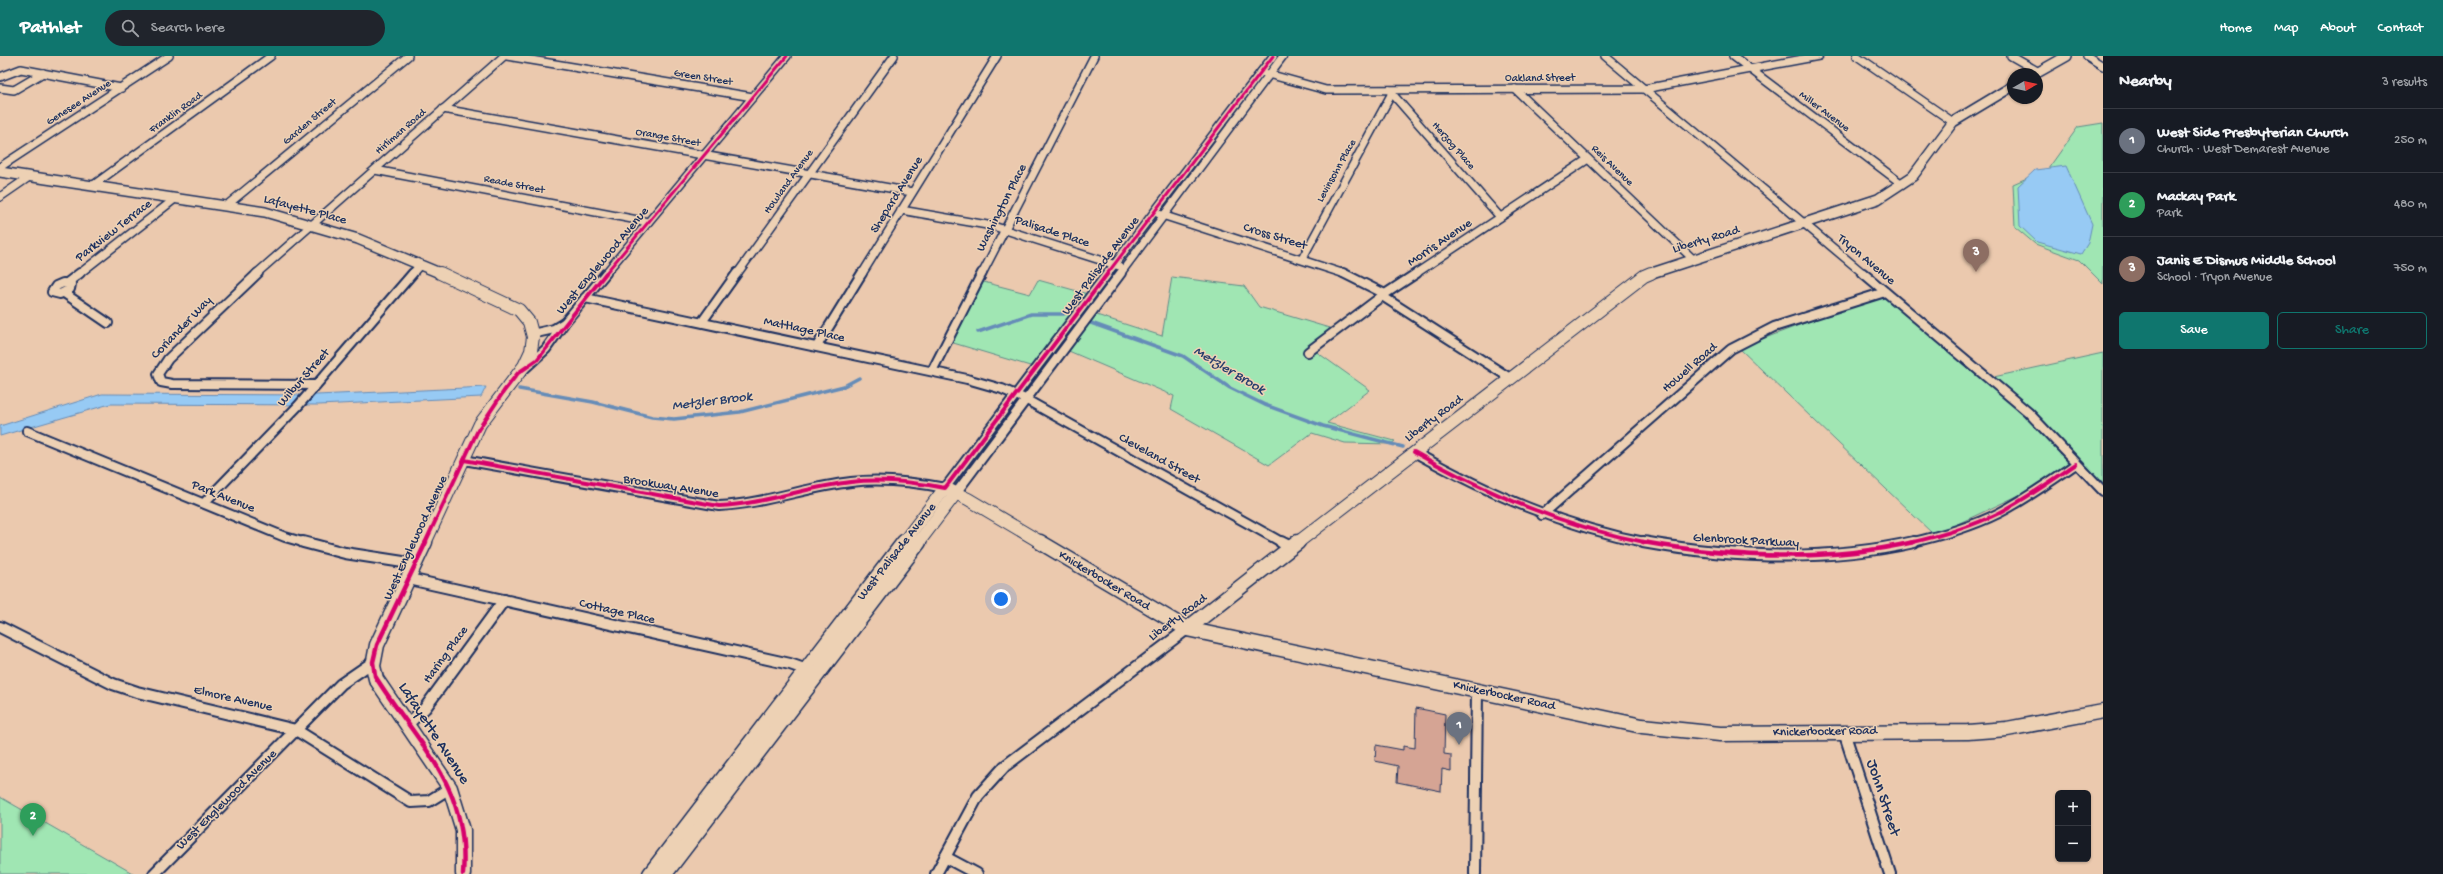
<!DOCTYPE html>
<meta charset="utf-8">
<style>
:root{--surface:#171b24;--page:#20242c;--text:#f1f3f6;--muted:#9ea1a6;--line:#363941;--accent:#0f766e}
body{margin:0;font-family:"Gochi Hand",sans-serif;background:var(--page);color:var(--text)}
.controls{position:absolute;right:12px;bottom:12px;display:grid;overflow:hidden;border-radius:6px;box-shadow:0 1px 3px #0004}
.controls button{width:36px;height:36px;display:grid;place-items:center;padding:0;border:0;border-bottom:1px solid var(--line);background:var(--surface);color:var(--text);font:20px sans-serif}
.compass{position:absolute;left:2007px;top:12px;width:36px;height:36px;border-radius:50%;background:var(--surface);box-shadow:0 1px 3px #0004;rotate:81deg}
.you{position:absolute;left:1001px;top:543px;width:14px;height:14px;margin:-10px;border:3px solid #fff;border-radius:50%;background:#1a73e8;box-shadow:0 0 0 6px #1a73e833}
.badge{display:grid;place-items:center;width:26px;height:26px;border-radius:50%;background:var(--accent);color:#fff;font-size:13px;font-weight:700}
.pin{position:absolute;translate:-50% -33px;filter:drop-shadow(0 1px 2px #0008)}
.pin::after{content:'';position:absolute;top:21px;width:14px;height:12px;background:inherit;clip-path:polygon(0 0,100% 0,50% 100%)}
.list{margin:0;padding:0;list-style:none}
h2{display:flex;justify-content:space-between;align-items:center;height:52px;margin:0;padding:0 16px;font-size:17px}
h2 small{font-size:13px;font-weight:400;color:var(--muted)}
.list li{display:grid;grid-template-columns:26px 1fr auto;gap:12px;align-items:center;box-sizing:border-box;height:64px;padding:0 16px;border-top:1px solid var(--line)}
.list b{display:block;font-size:15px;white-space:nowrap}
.list p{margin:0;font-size:13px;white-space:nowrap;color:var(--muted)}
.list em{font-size:13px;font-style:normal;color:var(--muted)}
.actions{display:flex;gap:8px;padding:12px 16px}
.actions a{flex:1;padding:9px 0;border:1px solid var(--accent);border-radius:6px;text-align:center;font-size:14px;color:var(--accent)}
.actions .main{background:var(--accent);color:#fff}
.icon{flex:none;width:22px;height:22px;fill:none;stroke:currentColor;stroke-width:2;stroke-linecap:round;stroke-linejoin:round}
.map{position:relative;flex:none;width:2103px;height:818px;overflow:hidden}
header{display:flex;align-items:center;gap:24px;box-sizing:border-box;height:56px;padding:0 20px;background:var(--accent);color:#fff}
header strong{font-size:19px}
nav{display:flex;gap:22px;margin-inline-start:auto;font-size:14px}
.search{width:280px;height:36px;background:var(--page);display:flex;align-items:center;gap:10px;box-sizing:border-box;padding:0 14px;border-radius:22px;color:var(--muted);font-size:15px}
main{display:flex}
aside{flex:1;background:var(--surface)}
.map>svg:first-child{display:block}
.green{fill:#a0e6b3;stroke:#5e8a88}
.water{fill:#97caf4;stroke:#658cb8}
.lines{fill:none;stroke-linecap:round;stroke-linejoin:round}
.stream{stroke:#658cb8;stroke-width:3.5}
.building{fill:#d5a494;stroke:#1b2f5e}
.street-far2-casing{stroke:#1b2f5e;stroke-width:10}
.street-far1-casing{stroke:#1b2f5e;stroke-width:12}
.street-casing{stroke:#1b2f5e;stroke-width:14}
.secondary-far2-casing{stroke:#1b2f5e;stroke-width:12}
.secondary-far1-casing{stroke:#1b2f5e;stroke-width:14}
.secondary-casing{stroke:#1b2f5e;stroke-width:17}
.street-far2{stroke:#edd1b4;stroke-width:7}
.street-far1{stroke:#edd1b4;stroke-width:8}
.street{stroke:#edd1b4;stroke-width:10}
.secondary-far2{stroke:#edd1b4;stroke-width:9}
.secondary-far1{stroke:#edd1b4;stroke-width:12}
.secondary{stroke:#edd1b4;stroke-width:14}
.cycleway-far2-casing{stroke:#edd1b4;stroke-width:5}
.cycleway-far1-casing{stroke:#edd1b4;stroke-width:6}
.cycleway-casing{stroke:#edd1b4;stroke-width:7}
.cycleway-far2{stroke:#d6006c;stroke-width:3}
.cycleway-far1{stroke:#d6006c;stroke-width:4}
.cycleway{stroke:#d6006c;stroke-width:4.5}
.labels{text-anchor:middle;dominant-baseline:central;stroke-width:3;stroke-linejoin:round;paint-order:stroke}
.far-street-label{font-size:11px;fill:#1b2f5e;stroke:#edd1b4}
.street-label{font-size:13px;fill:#1b2f5e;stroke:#edd1b4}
.water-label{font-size:14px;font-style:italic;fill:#273e6d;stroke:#edd1b4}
.near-street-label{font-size:16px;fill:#1b2f5e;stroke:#edd1b4}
</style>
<header>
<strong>Pathlet</strong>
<div class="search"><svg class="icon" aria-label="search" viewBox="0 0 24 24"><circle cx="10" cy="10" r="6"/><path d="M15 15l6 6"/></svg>Search here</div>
<nav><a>Home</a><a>Map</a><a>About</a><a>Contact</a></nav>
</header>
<main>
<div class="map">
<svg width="2103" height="818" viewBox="0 0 2103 818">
<rect width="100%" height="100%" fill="#ebc9ae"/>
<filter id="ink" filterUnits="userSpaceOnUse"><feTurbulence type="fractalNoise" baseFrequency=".025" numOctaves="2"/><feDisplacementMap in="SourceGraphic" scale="8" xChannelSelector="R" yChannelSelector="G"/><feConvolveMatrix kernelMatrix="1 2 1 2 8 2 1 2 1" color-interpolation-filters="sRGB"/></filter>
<g filter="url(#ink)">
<g class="green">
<path d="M2103,67V228L2079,204L2035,188L2015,171L2013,128L2048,113L2078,71Z"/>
<path d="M1172,221L1244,230L1259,251L1336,274L1311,292L1370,334L1327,367L1395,385L1391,388L1345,387L1312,377L1269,409L1171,353L1174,340L1057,290L1040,313L950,286L980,225L1030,238L1038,224L1095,240L1084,255L1162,280Z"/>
<path d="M1886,236L1989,322L2103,297V437L2077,412L1934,479L1739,292Z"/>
<path d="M0,741L134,818H0Z"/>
</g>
<g class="water">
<path d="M2066,110L2092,168L2088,187L2081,198L2037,186L2020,170L2018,130L2035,114Z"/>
<path d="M486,331L481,341L319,349L110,348L0,380V370L102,338L317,339Z"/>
</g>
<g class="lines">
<g class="stream">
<path d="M1091,267L1183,300L1230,332L1265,349L1323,370L1403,391"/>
<path d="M978,276L1031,258H1064"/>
<path d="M519,333L593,346L652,361L674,363L740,356L844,330L859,322"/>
</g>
</g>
<path class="building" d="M1416,652L1445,658L1444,698L1451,699V715L1442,713L1441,735L1397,726L1398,710L1375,705L1376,689L1403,694V690L1415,692Z"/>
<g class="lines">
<g class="street-far2-casing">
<g id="street-far2">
<path d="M507,0L753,41"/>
<path d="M1605,0L1864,218"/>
<path d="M1733,0L1902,128"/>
<path d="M1857,0L1953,66"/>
<path d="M2011,0L2039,16"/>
<path d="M2087,0L2103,10"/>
<path d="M1261,16L1326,34L1644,33L1819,0"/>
<path d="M0,21L21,13L121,32"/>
<path d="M0,32L14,34L43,17"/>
<path d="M1515,33L1693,203"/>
<path d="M1389,34L1500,161"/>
<path d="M443,53L912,136"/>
<path d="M0,111L169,0"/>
<path d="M375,114L648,166"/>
<path d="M92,130L271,0"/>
<path d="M0,141L29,121"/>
<path d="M226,150L408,0"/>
<path d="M901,154L993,170L1119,210"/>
<path d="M1159,158L1345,218"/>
<path d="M1302,203L1392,37"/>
<path d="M79,218L176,142"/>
<path d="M256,218L504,0"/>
<path d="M412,218L420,209"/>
<path d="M605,218L787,0"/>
<path d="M737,218L894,0"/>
<path d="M862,218L997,0"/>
<path d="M982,218L1094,0"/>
<path d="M1107,218L1273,0"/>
<path d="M1120,218L1283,0"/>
<path d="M1415,218L1588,103"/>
</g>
</g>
<g class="street-far1-casing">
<g id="street-far1">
<path d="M258,217L168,303L158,318L161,326L172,328L316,329"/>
<path d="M1343,217L1385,238"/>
<path d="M1863,217L2028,356L2103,435"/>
<path d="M63,227L71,228L70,233L60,238L52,236L56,230Z"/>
<path d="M67,227L80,217"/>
<path d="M64,237L108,267"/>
<path d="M1382,240L1510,322"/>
<path d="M585,242L967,323L1002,333L1025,343L1283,487"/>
<path d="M702,266L737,217"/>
<path d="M532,278L554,273L564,267"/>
<path d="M817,290L862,217"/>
<path d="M1308,296L1382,240L1417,217"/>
<path d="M522,315L546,293L565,266L606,217"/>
<path d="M932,315L982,217"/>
<path d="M27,375L285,481L306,487"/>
<path d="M1414,396C1489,438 1564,471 1649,487"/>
<path d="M464,404L719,450C764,448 806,431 851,426C883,422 914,426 945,432L1108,217"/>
<path d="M956,437L1121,217"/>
<path d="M204,447L298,350L413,217"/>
<path d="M1542,459L1731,293L1774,271L1885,236"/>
<path d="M1909,487C1940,480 1971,471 1999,457C2026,443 2051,425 2076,408"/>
</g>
</g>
<g class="street-casing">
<g id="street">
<path d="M303,486L345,497L416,508"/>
<path d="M1281,486L1291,491"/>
<path d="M1643,486C1732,502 1826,506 1914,486"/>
<path d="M409,523L790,608L810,615"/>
<path d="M0,571L113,628L137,636L296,674L411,746L429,745L450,732"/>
<path d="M408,668L425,652L504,544"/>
<path d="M1844,676L1890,818"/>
<path d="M945,801L977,818"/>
<path d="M154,818L341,628L373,606"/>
<path d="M936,818L978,740L1005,710L1187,573"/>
<path d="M1475,818L1477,634"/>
</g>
</g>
<g class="secondary-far2-casing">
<g id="secondary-far2">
<path d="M2035,18L2067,0"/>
<path d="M0,116L265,156L358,183L442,218"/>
<path d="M1649,218L1878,143L1913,120L1953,66L2013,30"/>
</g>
</g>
<g class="secondary-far1-casing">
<g id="secondary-far1">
<path d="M425,487L480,368L524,310L531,295L533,281L529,266L519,254L440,217"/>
<path d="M903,487L945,432L968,443L1042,487"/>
<path d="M918,487L956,437"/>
<path d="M1297,487L1644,220L1651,217"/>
</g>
</g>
<g class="secondary-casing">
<g id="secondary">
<path d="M425,486L377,589L373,610L376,623L450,732L463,774V818"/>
<path d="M1040,486L1187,573L1642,670L1720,678L1968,676L2007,673L2103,655"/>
<path d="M1187,573L1298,486"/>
<path d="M650,818L904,486"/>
<path d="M665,818L919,486"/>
</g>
</g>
<use href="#street-far2" class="street-far2"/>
<use href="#street-far1" class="street-far1"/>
<use href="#street" class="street"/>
<use href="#secondary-far2" class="secondary-far2"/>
<use href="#secondary-far1" class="secondary-far1"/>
<use href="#secondary" class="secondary"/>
<g class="cycleway-far2-casing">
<g id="cycleway-far2">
<path d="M605,218L787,0"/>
<path d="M1107,218L1273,0"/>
</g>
</g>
<g class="cycleway-far1-casing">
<g id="cycleway-far1">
<path d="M1414,396C1489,438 1564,471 1649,487"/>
<path d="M464,404L719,450C764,448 806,431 851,426C883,422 914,426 945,432L1108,217"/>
<path d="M425,487L478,374L504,335L518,317L537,304L606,217"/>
<path d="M1909,487C1940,480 1971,471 1999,457C2026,443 2051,425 2076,408"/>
</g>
</g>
<g class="cycleway-casing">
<g id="cycleway">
<path d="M426,486L377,589L373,606L375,620C418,689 470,729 463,818"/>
<path d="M1643,486C1732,502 1826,506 1914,486"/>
</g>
</g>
<use href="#cycleway-far2" class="cycleway-far2"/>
<use href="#cycleway-far1" class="cycleway-far1"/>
<use href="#cycleway" class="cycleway"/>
</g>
</g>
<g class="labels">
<g class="far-street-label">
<text transform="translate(703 22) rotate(9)">Green Street</text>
<text x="1540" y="23">Oakland Street</text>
<text transform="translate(79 47) rotate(-33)">Genesee Avenue</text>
<text transform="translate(1824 56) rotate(37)">Miller Avenue</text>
<text transform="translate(176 57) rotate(-36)">Franklin Road</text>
<text transform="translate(310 66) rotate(-40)">Garden Street</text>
<text transform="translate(401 76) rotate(-41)">Hirliman Road</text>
<text transform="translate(668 82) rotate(10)">Orange Street</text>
<text transform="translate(1453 90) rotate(49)">Herzog Place</text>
<text transform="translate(1612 110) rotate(44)">Reis Avenue</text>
<text transform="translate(1337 115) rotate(-61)">Levinsohn Place</text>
<text transform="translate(789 126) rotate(-54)">Howland Avenue</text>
<text transform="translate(514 129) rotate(11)">Reade Street</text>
</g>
<g class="street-label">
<text transform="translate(897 139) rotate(-58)">Shepard Avenue</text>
<text transform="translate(1002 152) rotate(-63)">Washington Place</text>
<text transform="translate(305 154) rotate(15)">Lafayette Place</text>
<text transform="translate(114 175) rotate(-38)">Parkview Terrace</text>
<text transform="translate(1052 176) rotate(18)">Palisade Place</text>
<text transform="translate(1275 181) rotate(17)">Cross Street</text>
<text transform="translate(1706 184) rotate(-17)">Liberty Road</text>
<text transform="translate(1440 187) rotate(-34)">Morris Avenue</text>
<text transform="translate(1866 204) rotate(40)">Tryon Avenue</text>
<text transform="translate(603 205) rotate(-50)">West Englewood Avenue</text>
<text transform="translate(1101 210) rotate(-53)">West Palisade Avenue</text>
<text transform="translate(182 272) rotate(-46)">Coriander Way</text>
<text transform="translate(804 274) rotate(12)">Mattlage Place</text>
<text transform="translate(1690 312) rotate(-41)">Howell Road</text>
<text transform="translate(304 322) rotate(-49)">Wilbur Street</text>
<text transform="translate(1434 363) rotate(-37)">Liberty Road</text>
<text transform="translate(1159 403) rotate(29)">Cleveland Street</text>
<text transform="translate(671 431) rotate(9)">Brookway Avenue</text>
<text transform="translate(223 441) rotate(22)">Park Avenue</text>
<text transform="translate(416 482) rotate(-65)">West Englewood Avenue</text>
<text transform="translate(1746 485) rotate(3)">Glenbrook Parkway</text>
<text transform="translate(897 496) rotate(-52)">West Palisade Avenue</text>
<text transform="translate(1104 525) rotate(31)">Knickerbocker Road</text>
<text transform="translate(617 556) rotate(13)">Cottage Place</text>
<text transform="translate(1178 562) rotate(-37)">Liberty Road</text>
<text transform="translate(446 599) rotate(-54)">Haring Place</text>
<text transform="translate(1504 640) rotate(12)">Knickerbocker Road</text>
<text transform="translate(233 643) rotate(13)">Elmore Avenue</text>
<text transform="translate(1825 676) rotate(-1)">Knickerbocker Road</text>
<text transform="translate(227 744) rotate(-45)">West Englewood Avenue</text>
</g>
<g class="water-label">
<text transform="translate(1229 315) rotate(31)">Metzler Brook</text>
<text transform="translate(712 346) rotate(-7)">Metzler Brook</text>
</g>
<g class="near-street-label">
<text transform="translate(433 678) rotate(57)">Lafayette Avenue</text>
<text transform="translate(1882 742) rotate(72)">John Street</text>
</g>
</g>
</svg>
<div class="controls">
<button>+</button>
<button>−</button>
</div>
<svg class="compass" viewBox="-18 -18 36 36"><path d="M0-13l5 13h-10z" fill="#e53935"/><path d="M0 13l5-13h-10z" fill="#9ea1a6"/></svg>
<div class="you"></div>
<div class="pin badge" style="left:1459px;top:689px;background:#6b7280">1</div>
<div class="pin badge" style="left:33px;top:780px;background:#2e9e5b">2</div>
<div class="pin badge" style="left:1976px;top:216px;background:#8d6e63">3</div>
</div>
<aside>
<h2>Nearby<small>3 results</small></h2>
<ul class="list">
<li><span class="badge" style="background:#6b7280">1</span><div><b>West Side Presbyterian Church</b><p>Church · West Demarest Avenue</p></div><em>250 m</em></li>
<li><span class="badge" style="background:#2e9e5b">2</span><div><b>Mackay Park</b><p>Park</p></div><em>480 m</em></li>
<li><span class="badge" style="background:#8d6e63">3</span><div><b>Janis E Dismus Middle School</b><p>School · Tryon Avenue</p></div><em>750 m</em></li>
</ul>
<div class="actions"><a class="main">Save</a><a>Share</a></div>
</aside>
</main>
